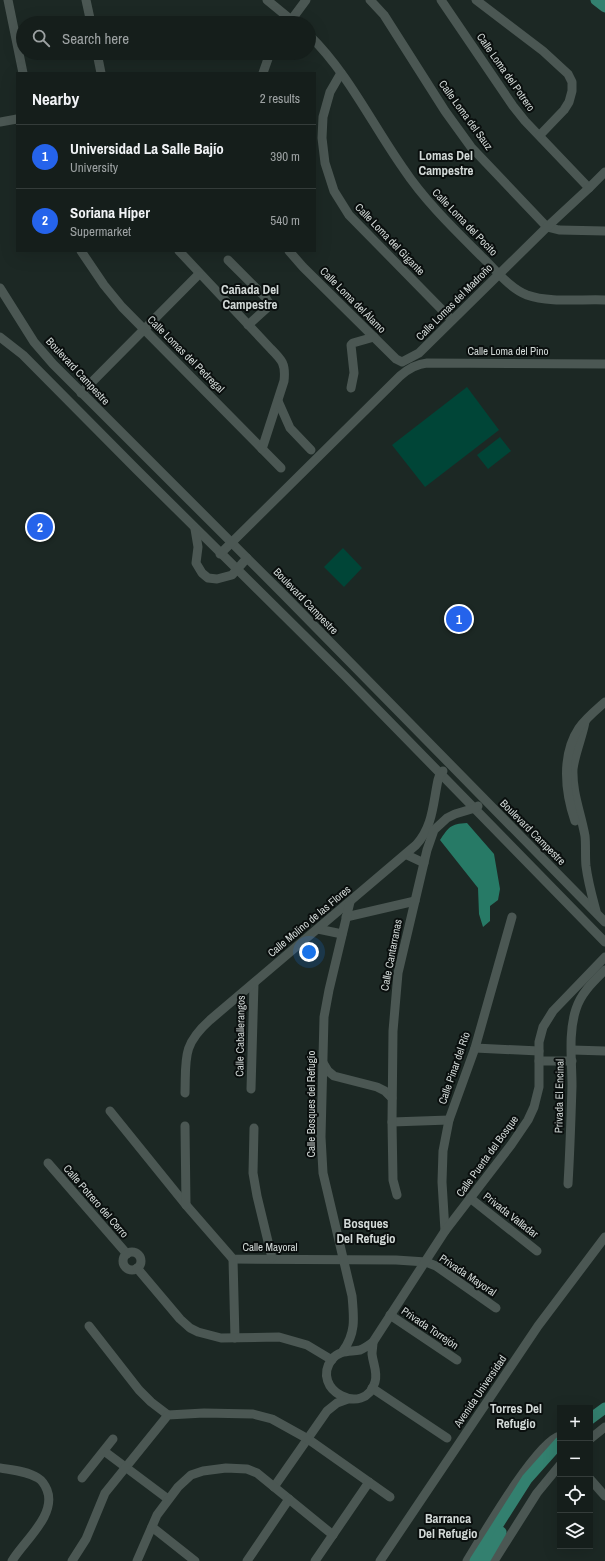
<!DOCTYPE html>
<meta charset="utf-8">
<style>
:root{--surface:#151e1b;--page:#1e2724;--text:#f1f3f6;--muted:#9da2a3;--line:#343c3a;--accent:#2563eb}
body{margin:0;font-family:"Archivo Narrow",sans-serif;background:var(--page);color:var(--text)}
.controls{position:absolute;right:12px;bottom:12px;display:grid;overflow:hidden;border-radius:0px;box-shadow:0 4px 16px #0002}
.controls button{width:36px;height:36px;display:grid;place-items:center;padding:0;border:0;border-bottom:1px solid var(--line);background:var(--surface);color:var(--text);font:20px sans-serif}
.you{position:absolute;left:309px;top:952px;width:14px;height:14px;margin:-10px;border:3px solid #fff;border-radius:50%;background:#1a73e8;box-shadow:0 0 0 6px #1a73e833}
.badge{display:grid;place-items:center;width:26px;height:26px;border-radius:50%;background:var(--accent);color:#fff;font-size:13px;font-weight:700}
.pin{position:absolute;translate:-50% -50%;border:2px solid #fff;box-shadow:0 1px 4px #0006}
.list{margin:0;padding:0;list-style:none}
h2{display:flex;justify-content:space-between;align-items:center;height:52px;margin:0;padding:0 16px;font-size:17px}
h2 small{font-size:13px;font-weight:400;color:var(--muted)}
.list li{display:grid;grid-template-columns:26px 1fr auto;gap:12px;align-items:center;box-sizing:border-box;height:64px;padding:0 16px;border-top:1px solid var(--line)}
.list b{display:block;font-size:15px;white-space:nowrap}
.list p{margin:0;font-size:13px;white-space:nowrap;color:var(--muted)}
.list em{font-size:13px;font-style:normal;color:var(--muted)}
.icon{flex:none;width:22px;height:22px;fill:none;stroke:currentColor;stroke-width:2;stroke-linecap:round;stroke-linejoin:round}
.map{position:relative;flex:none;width:605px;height:1561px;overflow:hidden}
.search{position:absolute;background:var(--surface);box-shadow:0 4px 16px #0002;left:16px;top:16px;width:300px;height:44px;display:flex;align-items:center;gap:10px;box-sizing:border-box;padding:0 14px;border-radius:22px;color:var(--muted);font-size:15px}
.panel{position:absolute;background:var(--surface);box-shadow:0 4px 16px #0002;left:16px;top:72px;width:300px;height:180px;border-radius:0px}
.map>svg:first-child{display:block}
.green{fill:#004537}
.water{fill:#277a66}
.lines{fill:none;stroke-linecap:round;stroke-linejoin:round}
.minor{stroke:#4b5753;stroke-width:9}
.major{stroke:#33806f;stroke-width:11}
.labels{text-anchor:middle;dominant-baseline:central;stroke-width:4;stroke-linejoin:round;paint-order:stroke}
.street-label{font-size:11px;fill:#d2d9d7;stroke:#0a0f0e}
.quarter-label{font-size:13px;font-weight:bold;fill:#d2d9d7;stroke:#0a0f0e}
</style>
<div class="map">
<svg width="605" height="1561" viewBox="0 0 605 1561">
<rect width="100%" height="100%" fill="#1c2824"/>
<g class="green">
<path d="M467,387L499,430L425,487L392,445Z"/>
<path d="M500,437L511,451L488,469L477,455Z"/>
<path d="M343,548L362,568L344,587L324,567Z"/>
</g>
<path class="water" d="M467,823L494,854L500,889L498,900L490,906V921L483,927L479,914L478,888L440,840C449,827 450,824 467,823Z"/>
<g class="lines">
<g class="minor">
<path d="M8,0L23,73"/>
<path d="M86,0L91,23"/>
<path d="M267,0L295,23"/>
<path d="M370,0L384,15L445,111L471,147L547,227L559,230L605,231"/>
<path d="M441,0L513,106L525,121L589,188"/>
<path d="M476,0L543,51L568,74L572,82V91L569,102L564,110L540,135"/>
<path d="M289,23L306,0"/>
<path d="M309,35C348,73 372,124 403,168C425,201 453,228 481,256C495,269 509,288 527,295C549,303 581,299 605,300"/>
<path d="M97,53L101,73"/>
<path d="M263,73L270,53"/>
<path d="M341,73L330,92L323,117L322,138L325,163L334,191L349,215L452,320"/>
<path d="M0,122L17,119"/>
<path d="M81,251L104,285L122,307L281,468"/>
<path d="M179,251L271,349C282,360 286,364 284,381L262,449"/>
<path d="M289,251L303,267L396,359L402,362L419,353L547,227L589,188L605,172"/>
<path d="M228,260L265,297L269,303L267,308L248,325"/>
<path d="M0,288L34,342L53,364L284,595L605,922"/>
<path d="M0,337L23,355L137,470L345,676L605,942"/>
<path d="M351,388L354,373L351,345L353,343L374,337"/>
<path d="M81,393L199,274"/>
<path d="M278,401L290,428L311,450"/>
<path d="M195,529L198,547L196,563L202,573L208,578L217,579L232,575L247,558"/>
<path d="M220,554L400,376C408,369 416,364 427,363L605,364"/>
<path d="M585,722C582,738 575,753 573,769C572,793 581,813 585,836C586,845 585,856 586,866C588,882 592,896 596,911"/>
<path d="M575,821C565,792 561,755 579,728C586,718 596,710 605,702"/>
<path d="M407,855L424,863"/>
<path d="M346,917L415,901"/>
<path d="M318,929L342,934"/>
<path d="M475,1048L539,1051"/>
<path d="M572,1050L605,1051"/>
<path d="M322,1061L328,1071L334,1076L377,1087L385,1091L392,1098"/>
<path d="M539,1061H572"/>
<path d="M251,1089L254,983"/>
<path d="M185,1093C186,1058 182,1045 210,1020L416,845C433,827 433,803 438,780L440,774L443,771"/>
<path d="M110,1111L186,1205L233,1259L396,1260L426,1262L436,1266L496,1308"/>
<path d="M392,1122L449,1120"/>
<path d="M185,1126L186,1205"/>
<path d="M254,1128L253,1173L257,1196L272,1258"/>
<path d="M48,1163L127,1254"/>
<path d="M568,1184C570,1151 571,1118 572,1086C572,1061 568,1033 576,1009C581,993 593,982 605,970"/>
<path d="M397,1195L393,1180L392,1122L393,1031L398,973L427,850L434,830L447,818L455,814L475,808L478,806"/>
<path d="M470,1198L537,1251"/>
<path d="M445,1231L442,1182L443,1151L449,1120L475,1048L512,917"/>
<circle cx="132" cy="1261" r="9"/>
<path d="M233,1259L235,1338"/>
<path d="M137,1268L180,1319L190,1328L198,1332L221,1338L279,1337L307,1345L332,1360"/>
<path d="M390,1315L457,1360"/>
<path d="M89,1326L139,1390L151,1402L168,1415"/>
<path d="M373,1342L445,1231L511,1145L528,1120L534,1107L539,1087V1042L543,1027L553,1011L605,957"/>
<path d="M373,1342C373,1346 372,1351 372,1354C373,1364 378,1372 375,1382C365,1418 309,1390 332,1359C340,1350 349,1352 360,1350C365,1348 369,1345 373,1342Z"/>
<path d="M343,1351C356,1333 354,1318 352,1296L323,1173L321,1137L324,1017L329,990L350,902"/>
<path d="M372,1388L447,1438"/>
<path d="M590,1439L605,1427"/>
<path d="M104,1451L168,1499"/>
<path d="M0,1468C12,1470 27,1471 38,1478C43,1481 45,1485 47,1490C57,1515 23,1542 12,1561"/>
<path d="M82,1478L113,1439"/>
<path d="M590,1479L605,1496"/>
<path d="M274,1487L327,1411L337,1403L348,1399"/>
<path d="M152,1527L195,1561"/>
<path d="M72,1561L86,1539L105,1493L168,1415L204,1413L253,1414L272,1419L308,1439L390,1497"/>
<path d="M137,1561L157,1515L178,1487L191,1475L203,1471L226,1468L247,1469L257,1473L333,1535"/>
<path d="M247,1561L289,1499"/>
<path d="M315,1561L369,1482"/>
<path d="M380,1561L538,1326L605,1237"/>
<path d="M467,1561C481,1538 537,1441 560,1436"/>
<path d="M494,1561L537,1493L560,1465"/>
</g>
<g class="major">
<path d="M596,0L605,7"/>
<path d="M590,1419L605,1408"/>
<path d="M475,1561L527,1479L560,1442"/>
<path d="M484,1561L501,1532"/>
</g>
</g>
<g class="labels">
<g class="street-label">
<text transform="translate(506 72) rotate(55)">Calle Loma del Potrero</text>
<text transform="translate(466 115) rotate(54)">Calle Loma del Sauz</text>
<text transform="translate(465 222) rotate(46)">Calle Loma del Pocito</text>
<text transform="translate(390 239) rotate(46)">Calle Loma del Gigante</text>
<text transform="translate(353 300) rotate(45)">Calle Loma del Álamo</text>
<text transform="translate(454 302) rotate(-45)">Calle Lomas del Madroño</text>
<text x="508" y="351">Calle Loma del Pino</text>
<text transform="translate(186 354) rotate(45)">Calle Lomas del Pedregal</text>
<text transform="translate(78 371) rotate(47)">Boulevard Campestre</text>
<text transform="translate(306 601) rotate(46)">Boulevard Campestre</text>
<text transform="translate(533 832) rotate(45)">Boulevard Campestre</text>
<text transform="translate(309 921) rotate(-40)">Calle Molino de las Flores</text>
<text transform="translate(391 955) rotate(-79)">Calle Cantarranas</text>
<text transform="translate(240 1036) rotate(-89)">Calle Caballerangos</text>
<text transform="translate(454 1068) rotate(-71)">Calle Pinar del Río</text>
<text transform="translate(559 1096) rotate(-89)">Privada El Encinal</text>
<text transform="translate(311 1104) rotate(-90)">Calle Bosques del Refugio</text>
<text transform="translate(487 1156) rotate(-54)">Calle Puerta del Bosque</text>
<text transform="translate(96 1201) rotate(49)">Calle Potrero del Cerro</text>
<text transform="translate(511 1215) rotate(38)">Privada Valladar</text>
<text x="270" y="1247">Calle Mayoral</text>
<text transform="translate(468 1275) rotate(34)">Privada Mayoral</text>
<text transform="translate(430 1328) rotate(34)">Privada Torrejón</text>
<text transform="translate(480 1391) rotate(-56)">Avenida Universidad</text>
</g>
<g class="quarter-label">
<text x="446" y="155">Lomas Del<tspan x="446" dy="15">Campestre</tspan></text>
<text x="250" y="289">Cañada Del<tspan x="250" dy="15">Campestre</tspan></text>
<text x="366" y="1223">Bosques<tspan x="366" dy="15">Del Refugio</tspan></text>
<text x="516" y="1408">Torres Del<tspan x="516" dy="15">Refugio</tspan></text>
<text x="448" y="1518">Barranca<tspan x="448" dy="15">Del Refugio</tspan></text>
</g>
</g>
</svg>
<div class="controls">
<button>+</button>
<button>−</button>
<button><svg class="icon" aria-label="locate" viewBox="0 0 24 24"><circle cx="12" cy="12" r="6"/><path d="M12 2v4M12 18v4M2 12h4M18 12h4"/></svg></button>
<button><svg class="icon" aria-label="layers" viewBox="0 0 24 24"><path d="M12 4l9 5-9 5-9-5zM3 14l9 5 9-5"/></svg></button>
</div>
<div class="you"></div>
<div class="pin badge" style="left:459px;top:619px">1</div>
<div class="pin badge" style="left:40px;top:527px">2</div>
<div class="search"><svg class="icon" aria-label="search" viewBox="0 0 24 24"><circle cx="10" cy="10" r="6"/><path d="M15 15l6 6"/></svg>Search here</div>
<section class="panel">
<h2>Nearby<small>2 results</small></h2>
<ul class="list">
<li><span class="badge">1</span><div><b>Universidad La Salle Bajío</b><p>University</p></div><em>390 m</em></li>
<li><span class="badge">2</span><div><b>Soriana Híper</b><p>Supermarket</p></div><em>540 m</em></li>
</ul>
</section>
</div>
